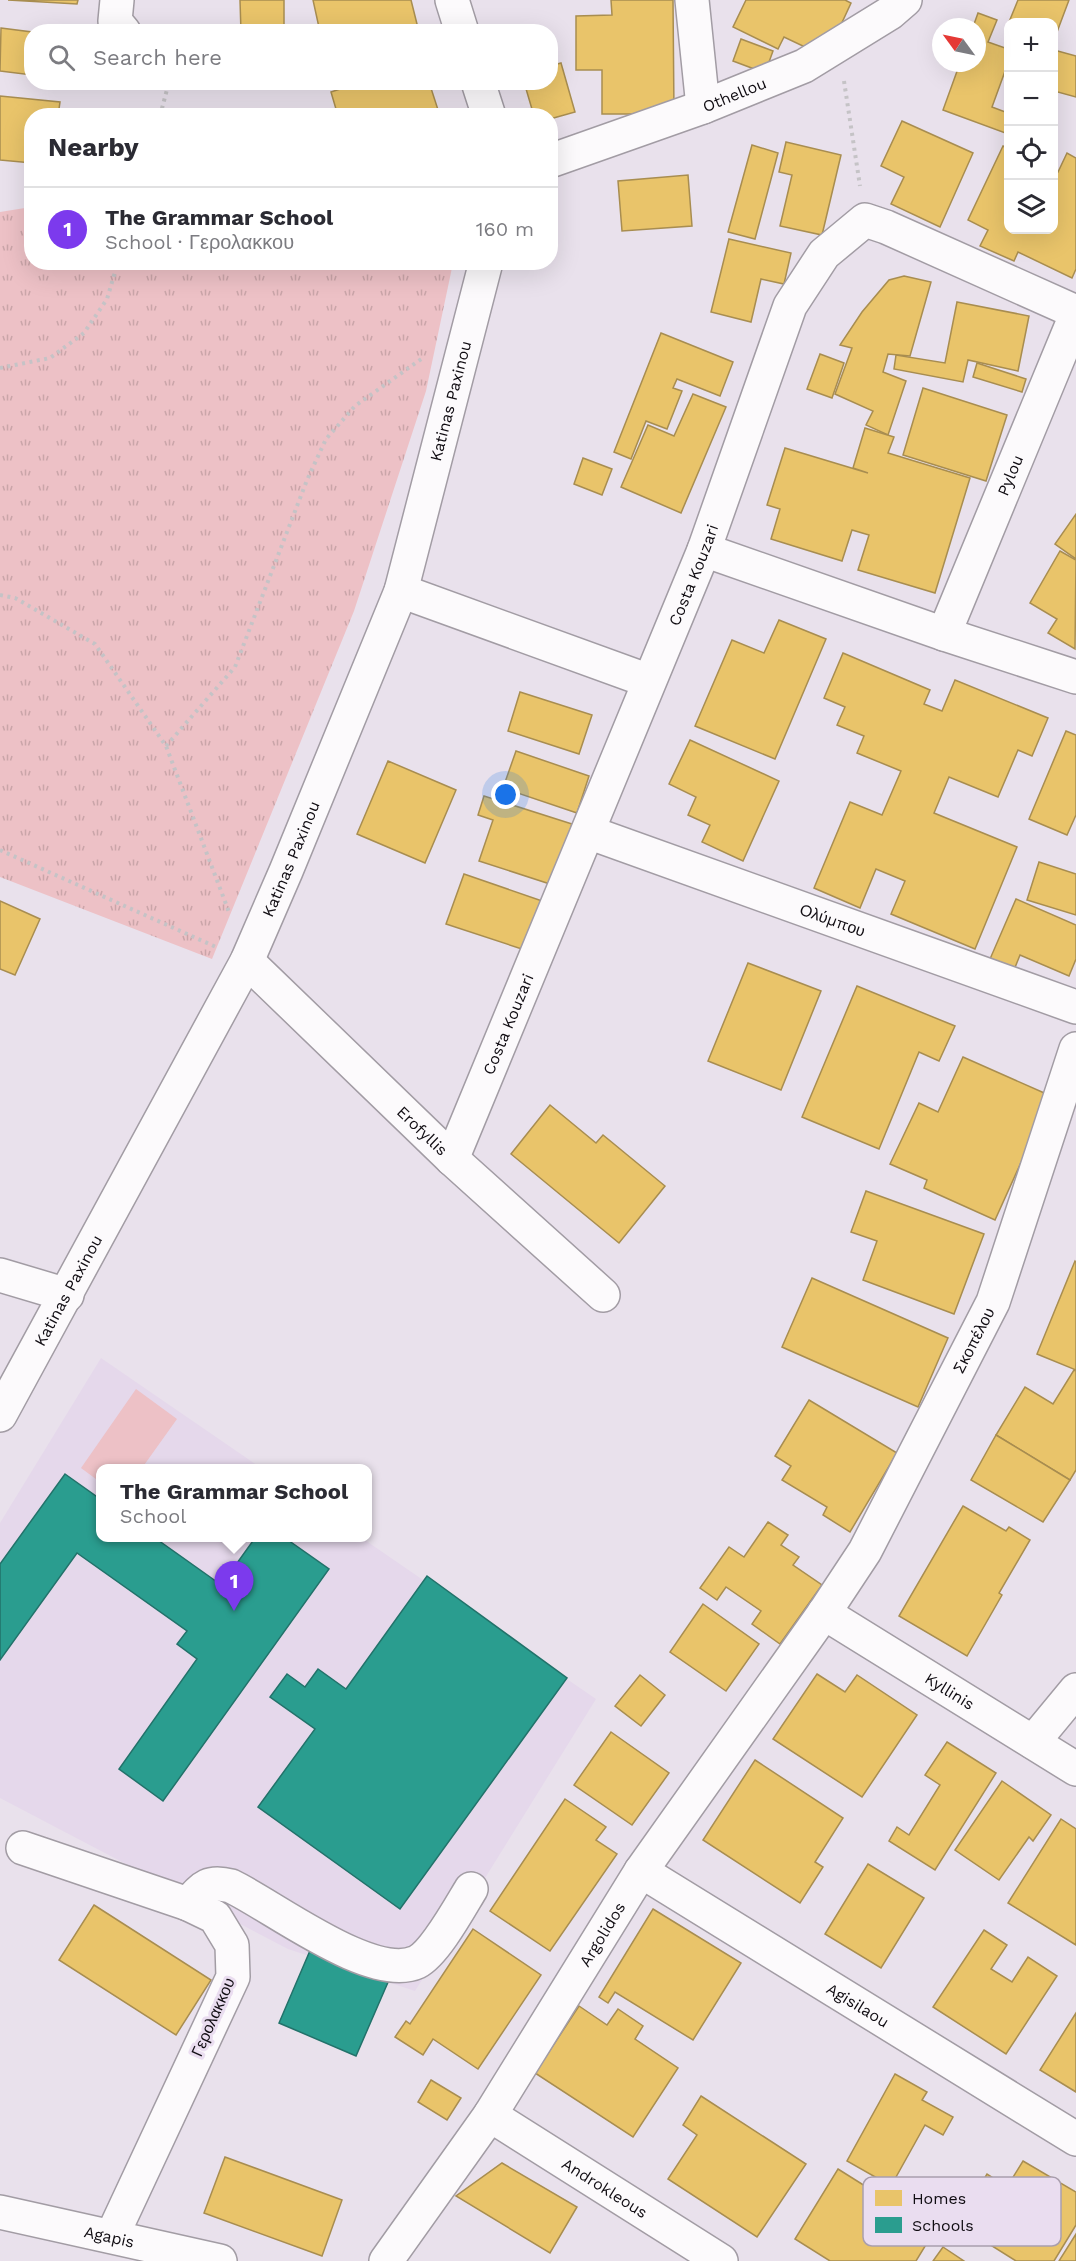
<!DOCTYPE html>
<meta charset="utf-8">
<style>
:root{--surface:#fff;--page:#f2f2f3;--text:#2b2b33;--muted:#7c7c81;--line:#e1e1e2;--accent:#7c3aed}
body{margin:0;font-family:"Work Sans",sans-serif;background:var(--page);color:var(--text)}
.controls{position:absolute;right:18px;top:18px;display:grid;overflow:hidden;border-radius:12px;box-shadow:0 6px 24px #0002}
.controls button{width:54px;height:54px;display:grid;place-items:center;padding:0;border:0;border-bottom:2px solid var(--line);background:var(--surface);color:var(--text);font:30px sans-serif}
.compass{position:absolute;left:932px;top:18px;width:54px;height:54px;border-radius:50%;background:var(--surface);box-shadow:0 6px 24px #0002;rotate:303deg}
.you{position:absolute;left:506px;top:795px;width:21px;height:21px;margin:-15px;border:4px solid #fff;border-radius:50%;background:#1a73e8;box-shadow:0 0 0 9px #1a73e833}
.badge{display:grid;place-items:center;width:39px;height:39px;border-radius:50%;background:var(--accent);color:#fff;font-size:20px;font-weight:700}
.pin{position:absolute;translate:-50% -50px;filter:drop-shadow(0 2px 3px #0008)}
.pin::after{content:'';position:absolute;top:32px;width:21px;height:18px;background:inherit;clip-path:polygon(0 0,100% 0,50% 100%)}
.popup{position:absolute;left:96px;top:1464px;width:276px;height:78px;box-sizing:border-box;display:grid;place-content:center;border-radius:12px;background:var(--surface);filter:drop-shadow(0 2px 4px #0005);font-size:20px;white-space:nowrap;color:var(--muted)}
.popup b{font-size:22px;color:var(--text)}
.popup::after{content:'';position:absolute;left:50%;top:100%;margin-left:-12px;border:12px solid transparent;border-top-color:var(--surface)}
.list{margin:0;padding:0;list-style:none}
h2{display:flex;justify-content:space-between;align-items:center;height:78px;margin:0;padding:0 24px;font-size:26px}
h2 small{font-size:20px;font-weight:400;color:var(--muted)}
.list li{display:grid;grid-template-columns:39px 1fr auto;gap:18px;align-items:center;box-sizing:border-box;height:84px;padding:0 24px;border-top:2px solid var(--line)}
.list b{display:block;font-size:22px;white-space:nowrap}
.list p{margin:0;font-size:20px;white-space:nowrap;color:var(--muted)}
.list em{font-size:20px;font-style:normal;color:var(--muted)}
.icon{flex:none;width:33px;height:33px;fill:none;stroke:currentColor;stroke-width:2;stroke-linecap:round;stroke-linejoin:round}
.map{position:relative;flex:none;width:1076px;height:2261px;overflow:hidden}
.search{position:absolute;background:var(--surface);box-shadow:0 6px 24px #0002;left:24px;top:24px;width:534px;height:66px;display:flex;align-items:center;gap:15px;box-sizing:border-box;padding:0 21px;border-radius:24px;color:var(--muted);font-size:22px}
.panel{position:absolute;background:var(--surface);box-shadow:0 6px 24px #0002;left:24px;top:108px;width:534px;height:162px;border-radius:24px}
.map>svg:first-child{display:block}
.built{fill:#e5d8eb}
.grass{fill:url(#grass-tufts)}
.park{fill:#edc1c6}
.homes{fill:#e9c46a;stroke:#a88d50;stroke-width:1.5}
.schools{fill:#2a9d8f;stroke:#22726a;stroke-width:1.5}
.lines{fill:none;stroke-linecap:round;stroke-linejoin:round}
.minor-casing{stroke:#a29ca4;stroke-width:36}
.path{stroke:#c5c3c6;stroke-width:4;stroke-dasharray:3 4.5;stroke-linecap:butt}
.minor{stroke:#fcfafc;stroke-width:33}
.labels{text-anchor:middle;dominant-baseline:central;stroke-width:6;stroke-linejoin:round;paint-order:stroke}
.street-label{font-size:16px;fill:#100c12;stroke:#eaddf0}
.key{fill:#eaddf0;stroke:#a99ead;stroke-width:1.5}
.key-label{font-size:16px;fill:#100c12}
</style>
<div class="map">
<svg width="1076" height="2261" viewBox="0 0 1076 2261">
<defs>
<pattern id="grass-tufts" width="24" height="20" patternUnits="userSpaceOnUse" patternTransform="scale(1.5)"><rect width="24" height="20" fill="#edc1c6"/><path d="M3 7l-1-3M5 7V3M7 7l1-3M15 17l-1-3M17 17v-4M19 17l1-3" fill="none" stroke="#caa5a9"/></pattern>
</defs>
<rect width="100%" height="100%" fill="#e9e1ec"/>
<path class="built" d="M101,1358L261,1468H100V1538H362L596,1699L415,1991L288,1949L0,1798V1523Z"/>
<path class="grass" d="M31,207L32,262L453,263L426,391L354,611L212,959L0,877V212Z"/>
<path class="park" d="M136,1389L177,1419L142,1468H100V1482L81,1468Z"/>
<g class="homes">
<path d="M8,0H78L77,4Z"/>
<path d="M240,0H284V32H241Z"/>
<path d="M313,0H411L419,32H320Z"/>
<path d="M611,0H673L674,114H602V70H576V16L612,15Z"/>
<path d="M746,0H845L851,3L826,57L784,37L778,49L733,27Z"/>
<path d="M1018,0H1069L1054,40V22H1009Z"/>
<path d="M978,13L997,20L988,42L1008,49V63L992,107L1008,113V134L943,110L960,63H977V27H973Z"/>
<path d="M1,28L32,32V75L0,71Z"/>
<path d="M741,39L773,51L765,73L733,61Z"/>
<path d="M1054,50L1076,56V97L1054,91Z"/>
<path d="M561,63L575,112L550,119V116H534L524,82H550V66Z"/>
<path d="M361,82H429L440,116H338L331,92Z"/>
<path d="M0,96L60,102L58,116H32V163L0,160Z"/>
<path d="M902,121L973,153L940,227L891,204L904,177L881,166Z"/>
<path d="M786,142L841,155L822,235L780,226L792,175L779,172Z"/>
<path d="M752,145L778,153L755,239L728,232Z"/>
<path d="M1003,146L1008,149V230H1054V170L1058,172L1067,153L1076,158V269L1072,278L1018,252L1014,261L980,246L988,230L968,220Z"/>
<path d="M688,175L692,226L622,231L618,181Z"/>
<path d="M729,239L791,253L784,284L761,279L751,322L711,312Z"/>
<path d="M904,276L931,282L910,356L888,354L883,372L906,381L888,435L866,425L873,411L835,394L852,348L840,345L862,312L889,280Z"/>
<path d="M957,302L1029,316L1018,371L968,360L963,382L894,369L896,355L945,363Z"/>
<path d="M661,333L733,362L720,396L677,379L673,388L682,391L667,429L646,421L631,459L614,452Z"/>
<path d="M820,354L844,363L832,398L807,389Z"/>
<path d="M977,363L1026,379L1022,392L973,377Z"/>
<path d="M923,388L1007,415L986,481L903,455Z"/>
<path d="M693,394L726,407L681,513L621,487L648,425L674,436Z"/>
<path d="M865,428L894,437L888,453L970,478L935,593L858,570L869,535L852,530L842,561L771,539L780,509L767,505L785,448L868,473L853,468Z"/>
<path d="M583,458L612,469L602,495L574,484Z"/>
<path d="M1076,514V559L1055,544Z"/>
<path d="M1060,551L1076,560L1075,649L1048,633L1057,619L1030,603Z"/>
<path d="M779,620L826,639L775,759L695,726L732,640L764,653Z"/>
<path d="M843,653L930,690L924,704L942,711L955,680L1048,718L1032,756L1018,750L998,797L949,777L934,813L1017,847L975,949L891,914L905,881L876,869L860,908L814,888L850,802L882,815L901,771L857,753L864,736L837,725L845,707L824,698Z"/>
<path d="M520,692L592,715L579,754L508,731Z"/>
<path d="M1066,731L1076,735V815L1067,835L1029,819Z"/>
<path d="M690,740L779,781L743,861L702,842L710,825L688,815L696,797L669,784Z"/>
<path d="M516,751L589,776L577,813L503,788Z"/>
<path d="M388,761L456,790L425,863L357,834Z"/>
<path d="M484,796L572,824L553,885L479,861L493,820L478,815Z"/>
<path d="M1039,862L1076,874V915L1027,900Z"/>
<path d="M464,874L545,902L528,951L446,924Z"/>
<path d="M1016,899L1076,925V959L1069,976L1020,955L1014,970L990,959Z"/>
<path d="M0,901L40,919L15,975L0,969Z"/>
<path d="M748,963L821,991L781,1090L708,1061Z"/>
<path d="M857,986L955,1026L939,1061L919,1052L879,1149L802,1117Z"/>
<path d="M963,1057L1051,1096L995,1220L924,1188L927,1180L890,1164L919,1103L938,1112Z"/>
<path d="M550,1105L596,1143L603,1135L665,1186L619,1243L511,1154Z"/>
<path d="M866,1191L984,1234L954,1314L863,1280L877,1241L851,1232Z"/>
<path d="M1075,1261L1076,1262V1370L1037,1354Z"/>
<path d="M812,1278L948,1338L918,1407L782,1347Z"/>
<path d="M1074,1370L1076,1371V1470L1070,1480L996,1435L1025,1387L1053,1404Z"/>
<path d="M809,1400L897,1453L850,1532L823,1515L827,1507L782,1480L791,1466L775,1456Z"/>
<path d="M996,1435L1070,1480L1043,1522L971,1480Z"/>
<path d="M963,1506L1006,1531L1009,1527L1030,1540L999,1593L1002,1595L967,1656L899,1616Z"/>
<path d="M768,1522L788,1535L781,1545L799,1557L793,1565L822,1585L780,1644L752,1624L761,1611L726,1587L717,1600L700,1588L729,1547L744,1557Z"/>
<path d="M703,1604L759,1644L726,1691L670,1652Z"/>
<path d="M817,1674L845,1692L857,1675L917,1715L862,1797L773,1739Z"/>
<path d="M640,1675L665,1695L641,1726L615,1706Z"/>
<path d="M611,1732L669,1773L632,1825L574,1785Z"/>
<path d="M947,1742L996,1773L935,1870L889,1841L897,1827L909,1835L940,1785L925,1775Z"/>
<path d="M755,1760L843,1818L815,1862L823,1867L800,1903L703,1840Z"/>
<path d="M1002,1781L1051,1815L1033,1841L1029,1837L999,1880L955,1850Z"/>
<path d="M565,1799L606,1827L596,1840L617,1854L550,1951L490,1911Z"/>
<path d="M1061,1819L1076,1829V1945L1008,1903Z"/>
<path d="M868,1864L924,1898L881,1968L825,1934Z"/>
<path d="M94,1905L211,1980L176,2035L59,1960Z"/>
<path d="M653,1909L741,1963L693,2040L615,1992L608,2003L599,1997Z"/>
<path d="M473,1929L541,1975L478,2069L433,2039L423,2055L395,2037L406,2021L410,2024Z"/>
<path d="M984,1930L1007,1945L991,1969L1012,1982L1028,1957L1057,1976L1006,2054L933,2007Z"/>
<path d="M579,2006L607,2025L618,2009L643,2026L635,2039L678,2068L633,2137L535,2073Z"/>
<path d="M1076,2013V2092L1040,2070Z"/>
<path d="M895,2074L927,2092L922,2100L953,2117L943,2135L925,2125L891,2186L847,2161Z"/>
<path d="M431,2080L461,2098L447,2120L418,2102Z"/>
<path d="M701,2096L806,2164L757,2237L668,2179L697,2135L683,2125Z"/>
<path d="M225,2157L342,2200L322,2256L204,2213Z"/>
<path d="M1023,2161L1076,2192V2225L1054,2261H1016L957,2224L987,2174L1007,2187Z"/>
<path d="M502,2163L577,2207L550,2253L456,2196Z"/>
<path d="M838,2169L935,2230L916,2261H830L795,2239Z"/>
<path d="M1076,2234V2261H1059Z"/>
<path d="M943,2247L964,2261H933Z"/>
</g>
<g class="schools">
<path d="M65,1474L100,1499V1538H155L234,1594L240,1586L227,1577L255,1538H285L329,1569L163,1801L119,1769L197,1659L177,1644L187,1631L77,1553L0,1660V1564Z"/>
<path d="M427,1576L567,1678L400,1909L258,1807L315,1729L270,1697L287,1674L305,1687L318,1669L346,1689Z"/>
<path d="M312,1946L389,1980L356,2056L279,2023Z"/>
</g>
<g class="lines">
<g class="minor-casing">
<g id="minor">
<path d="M117,0L115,21L124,32"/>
<path d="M452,0L462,32"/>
<path d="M692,0L703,107"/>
<path d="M478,82L489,116"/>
<path id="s1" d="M550,161L703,107L804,66L890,13L905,0"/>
<path d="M704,550L944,634L1076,677"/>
<path d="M401,591L649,681"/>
<path id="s2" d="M944,634L1076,315"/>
<path id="s3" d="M588,832L1076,1007"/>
<path id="s4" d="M247,961L452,1159L603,1295"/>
<path id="s5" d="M452,1159L704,550L790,306L824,254L865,220L886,227L1076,312"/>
<path d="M0,1275L67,1295"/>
<path id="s6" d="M0,1415L247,961L286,871L401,591L486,262"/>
<path id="s7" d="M824,1613L1076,1769"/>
<path d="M1033,1742L1076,1690"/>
<path d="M23,1848L188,1904L215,1917L232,1945L233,1977L112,2236"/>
<path id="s8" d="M641,1871L1076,2139"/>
<path d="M188,1904C203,1887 208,1880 231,1886C273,1906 372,1983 417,1962C435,1953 460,1907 471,1889"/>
<path id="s9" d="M490,2115L721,2261"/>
<path id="s10" d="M0,2212L220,2261"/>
<path id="s11" d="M386,2261L490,2115L641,1871L824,1613L865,1551L993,1302L1076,1049"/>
</g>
</g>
<g class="path">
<path d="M844,81L860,186"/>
<path d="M160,116L169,82"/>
<path d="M0,368L50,358L84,333L107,299L118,262"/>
<path d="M0,595L15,598L95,644L166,746L229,912"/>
<path d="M166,746L235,667L307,480L326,439L355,406L424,357"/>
<path d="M0,850L216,947"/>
</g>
<use href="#minor" class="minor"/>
</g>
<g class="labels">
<g class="street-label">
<text stroke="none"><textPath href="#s1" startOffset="196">Othellou</textPath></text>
<text stroke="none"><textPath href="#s6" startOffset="1114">Katinas Paxinou</textPath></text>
<text stroke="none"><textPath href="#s2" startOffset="172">Pylou</textPath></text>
<text stroke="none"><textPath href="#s5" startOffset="632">Costa Kouzari</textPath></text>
<text stroke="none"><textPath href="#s6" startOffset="628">Katinas Paxinou</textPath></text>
<text stroke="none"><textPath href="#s3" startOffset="260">Ολύμπου</textPath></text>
<text stroke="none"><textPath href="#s5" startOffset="146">Costa Kouzari</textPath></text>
<text stroke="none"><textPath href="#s4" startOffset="244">Erofyllis</textPath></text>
<text stroke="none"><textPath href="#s6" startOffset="142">Katinas Paxinou</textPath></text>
<text stroke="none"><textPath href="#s11" startOffset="1094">Σκοπέλου</textPath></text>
<text stroke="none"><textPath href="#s7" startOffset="148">Kyllinis</textPath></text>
<text stroke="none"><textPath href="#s11" startOffset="392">Argolidos</textPath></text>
<text stroke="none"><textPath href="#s8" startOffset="255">Agisilaou</textPath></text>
<text transform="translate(213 2017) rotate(-66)">Γερολακκου</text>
<text stroke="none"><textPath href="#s9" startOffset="136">Androkleous</textPath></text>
<text stroke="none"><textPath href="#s10" startOffset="112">Agapis</textPath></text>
</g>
</g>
<rect x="863" y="2177" width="198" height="69" rx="9" class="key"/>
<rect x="875" y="2190" width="27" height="16" fill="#e9c46a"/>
<rect x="875" y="2217" width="27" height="16" fill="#2a9d8f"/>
<g class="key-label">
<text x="912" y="2204">Homes</text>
<text x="912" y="2231">Schools</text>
</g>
</svg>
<div class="controls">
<button>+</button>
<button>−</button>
<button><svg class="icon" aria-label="locate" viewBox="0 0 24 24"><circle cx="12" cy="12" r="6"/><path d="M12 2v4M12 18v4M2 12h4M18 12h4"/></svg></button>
<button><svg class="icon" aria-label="layers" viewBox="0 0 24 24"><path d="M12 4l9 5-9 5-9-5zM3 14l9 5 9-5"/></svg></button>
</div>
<svg class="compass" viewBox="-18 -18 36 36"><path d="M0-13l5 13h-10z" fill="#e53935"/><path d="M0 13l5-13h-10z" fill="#7c7c81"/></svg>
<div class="you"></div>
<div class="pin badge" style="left:234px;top:1611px">1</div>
<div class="popup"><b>The Grammar School</b>School</div>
<div class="search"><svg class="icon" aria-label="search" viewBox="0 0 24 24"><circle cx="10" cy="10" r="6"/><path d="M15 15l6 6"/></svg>Search here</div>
<section class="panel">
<h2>Nearby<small></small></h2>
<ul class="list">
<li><span class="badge">1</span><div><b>The Grammar School</b><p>School · Γερολακκου</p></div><em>160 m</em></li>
</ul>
</section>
</div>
